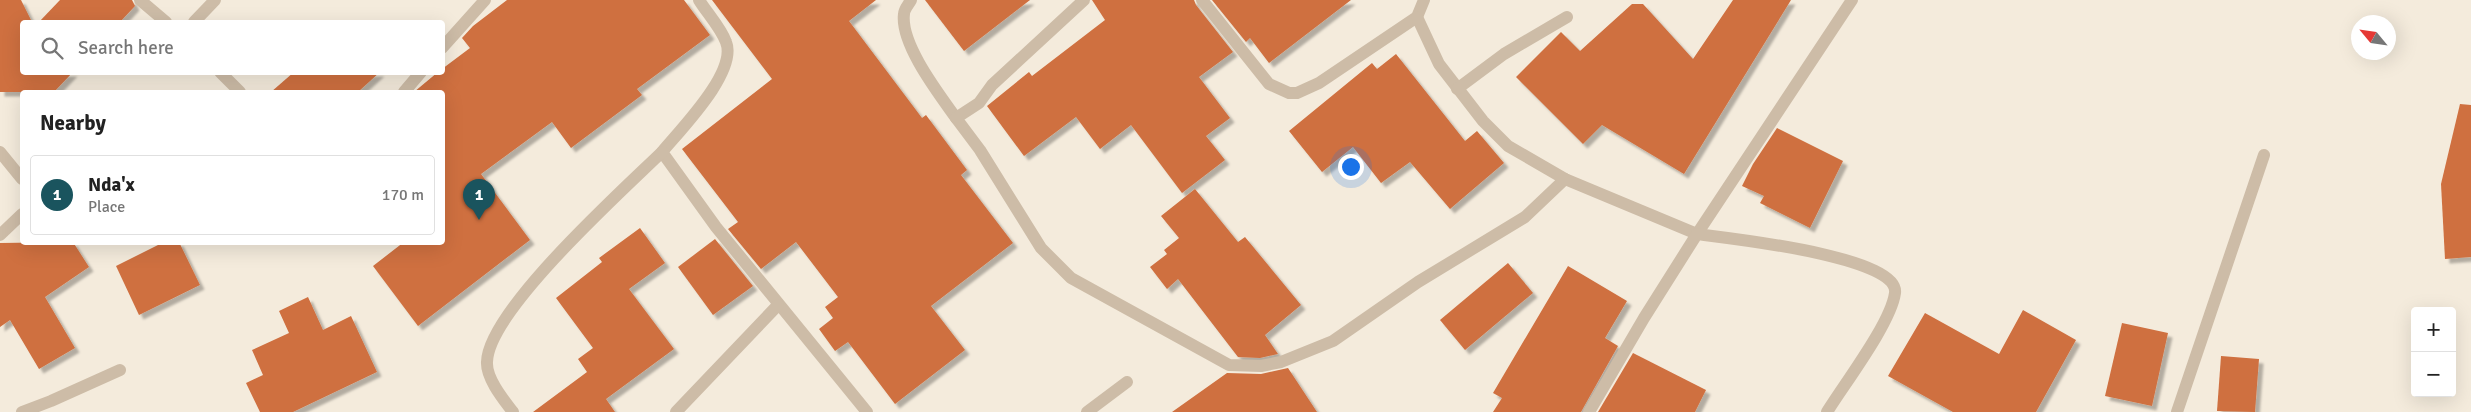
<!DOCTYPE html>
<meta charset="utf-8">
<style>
:root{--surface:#fff;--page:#f6f6f6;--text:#222;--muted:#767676;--line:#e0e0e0;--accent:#1a545e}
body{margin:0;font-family:Signika,sans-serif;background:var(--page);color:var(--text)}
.controls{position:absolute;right:15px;bottom:15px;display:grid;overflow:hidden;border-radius:5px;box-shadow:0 5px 20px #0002}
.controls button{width:45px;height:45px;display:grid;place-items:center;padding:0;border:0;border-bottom:1px solid var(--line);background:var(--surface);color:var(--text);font:25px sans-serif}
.compass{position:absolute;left:2351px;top:15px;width:45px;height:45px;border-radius:50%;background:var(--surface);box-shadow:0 5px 20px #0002;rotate:299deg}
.you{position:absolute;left:1350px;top:166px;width:18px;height:18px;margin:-12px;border:4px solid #fff;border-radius:50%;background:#1a73e8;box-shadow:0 0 0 8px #1a73e833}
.badge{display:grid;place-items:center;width:32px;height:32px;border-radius:50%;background:var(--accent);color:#fff;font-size:16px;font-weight:700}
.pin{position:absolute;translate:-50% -41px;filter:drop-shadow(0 1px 2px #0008)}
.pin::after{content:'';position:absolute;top:26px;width:18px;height:15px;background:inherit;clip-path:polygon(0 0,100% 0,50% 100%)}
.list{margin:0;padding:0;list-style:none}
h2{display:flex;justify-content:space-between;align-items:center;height:65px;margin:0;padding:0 20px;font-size:21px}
h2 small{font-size:16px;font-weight:400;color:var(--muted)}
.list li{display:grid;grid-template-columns:32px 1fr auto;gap:15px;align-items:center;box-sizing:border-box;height:80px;margin:0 10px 10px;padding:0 10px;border:1px solid var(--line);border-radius:5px}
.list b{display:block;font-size:19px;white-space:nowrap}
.list p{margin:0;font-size:16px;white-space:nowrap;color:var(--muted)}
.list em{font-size:16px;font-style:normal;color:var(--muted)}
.icon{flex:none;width:28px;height:28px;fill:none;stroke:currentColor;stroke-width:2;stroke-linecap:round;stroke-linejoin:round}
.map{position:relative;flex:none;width:2471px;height:412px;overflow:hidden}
.search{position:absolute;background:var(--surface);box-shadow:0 5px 20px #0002;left:20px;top:20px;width:425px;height:55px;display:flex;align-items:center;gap:12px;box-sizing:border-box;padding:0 18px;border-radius:5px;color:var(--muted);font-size:19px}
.panel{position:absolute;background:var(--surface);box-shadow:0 5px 20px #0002;left:20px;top:90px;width:425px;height:155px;border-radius:5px}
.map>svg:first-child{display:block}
.building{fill:#cf6f3f;filter:url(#shadow)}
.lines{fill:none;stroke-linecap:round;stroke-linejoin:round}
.minor{stroke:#cdbca7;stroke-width:12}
</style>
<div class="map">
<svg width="2471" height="412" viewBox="0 0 2471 412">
<defs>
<filter id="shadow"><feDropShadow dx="4.5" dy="4.5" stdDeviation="1" flood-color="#0004"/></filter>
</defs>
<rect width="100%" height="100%" fill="#f4ebdc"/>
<g class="building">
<path d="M0,0H21L32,22H22V72H73L54,92H0Z"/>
<path d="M60,0H132L135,6L120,22H39Z"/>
<path d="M507,0H684L710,35L637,89L642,95L571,148L552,122L481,174L530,240L418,326L373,266L404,242H442V92H414L438,72H442V69L470,48L462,38L473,26Z"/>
<path d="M712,0H876L849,21L922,118L926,115L967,170L961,175L1013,243L931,306L965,350L895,404L848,342L835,351L819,329L833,318L825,307L838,297L796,242L761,269L728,229L738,222L682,149L772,79Z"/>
<path d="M925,0H1030L964,51Z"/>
<path d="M1092,0H1194L1196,5L1233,52L1199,77L1230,118L1206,136L1225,160L1182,193L1131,125L1100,149L1076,117L1024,156L987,106L1029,72L1032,76L1105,20Z"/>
<path d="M1212,0H1351L1269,63L1250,38L1246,42Z"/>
<path d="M1733,0H1791L1684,174L1602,125L1583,144L1516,77L1561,32L1580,51L1632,4H1643L1693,59Z"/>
<path d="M1396,54L1465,141L1477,131L1504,163L1450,209L1410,162L1381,183L1353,147L1322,172L1289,131L1372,63L1377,69Z"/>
<path d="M294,72H380L358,92H271Z"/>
<path d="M2460,104L2471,105V257L2445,259L2441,184Z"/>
<path d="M1777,128L1843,161L1810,228L1760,203L1764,196L1742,186L1753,164Z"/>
<path d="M1195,189L1238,242L1245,237L1301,305L1265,335L1278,354L1260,358L1238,357L1178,279L1167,289L1150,267L1167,254L1164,250L1179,238L1161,216Z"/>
<path d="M640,228L665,263L629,289L674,349L606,399L615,412H533L587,372L578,359L593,348L556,298L602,262L599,258Z"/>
<path d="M715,239L753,286L713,315L678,267Z"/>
<path d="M73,242L89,267L45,297L75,348L39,369L10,320L0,327V243Z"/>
<path d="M164,242H179L200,285L139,315L116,266Z"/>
<path d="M1508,263L1533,293L1465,350L1440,320Z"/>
<path d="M1568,266L1627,301L1605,338L1618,346L1581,412H1493L1502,398L1493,393Z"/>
<path d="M308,297L323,330L351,316L377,372L293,412H260L246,383L263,375L252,350L289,333L279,311Z"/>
<path d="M2023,310L2076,340L2036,412H1953L1888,376L1925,313L1999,354Z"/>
<path d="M2122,323L2168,333L2152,406L2105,396Z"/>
<path d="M1633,353L1706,390L1695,412H1598Z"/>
<path d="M2221,356L2259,359L2255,412L2217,411Z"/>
<path d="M1288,368L1317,412H1172L1227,373L1261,374Z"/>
</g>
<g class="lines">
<g class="minor">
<path d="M140,0L166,22"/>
<path d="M699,0C707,13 721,28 726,42C738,72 680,130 662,152L716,227L867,412"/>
<path d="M911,0C909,4 904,9 904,14C900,44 939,94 956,118"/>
<path d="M1084,0L992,85L979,103L956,118L980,150L1041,248L1071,278L1229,365L1261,366L1281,362L1333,341L1418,282L1525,217L1565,179"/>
<path d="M1202,0L1269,84L1289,93H1297L1319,83L1417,17L1424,0"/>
<path d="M1417,17L1439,64L1483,121L1508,146L1565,179L1697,234L1852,0"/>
<path d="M194,22L215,0"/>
<path d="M442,48L485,0"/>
<path d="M220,72L240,92"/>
<path d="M1457,89L1504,54L1567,17"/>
<path d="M404,92L421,72"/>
<path d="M0,152L22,179"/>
<path d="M0,235L22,214"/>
<path d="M22,412L51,401L120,370"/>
<path d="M513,412C503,399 486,378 487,362C488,311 623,190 662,152"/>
<path d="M676,412L778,305"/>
<path d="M1087,412L1127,382"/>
<path d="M1589,412L1644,318L1697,234C1726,238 1900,256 1895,293C1891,323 1845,383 1827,412"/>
<path d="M2177,412L2264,155"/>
</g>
</g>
</svg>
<div class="controls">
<button>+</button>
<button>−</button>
</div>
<svg class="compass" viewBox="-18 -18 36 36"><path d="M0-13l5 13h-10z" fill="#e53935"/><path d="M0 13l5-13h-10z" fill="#767676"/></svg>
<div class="you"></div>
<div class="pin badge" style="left:479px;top:220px">1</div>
<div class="search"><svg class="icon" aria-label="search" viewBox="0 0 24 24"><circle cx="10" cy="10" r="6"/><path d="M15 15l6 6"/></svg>Search here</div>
<section class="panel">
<h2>Nearby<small></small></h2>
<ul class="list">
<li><span class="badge">1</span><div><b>Nda'x</b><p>Place</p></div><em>170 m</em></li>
</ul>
</section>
</div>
